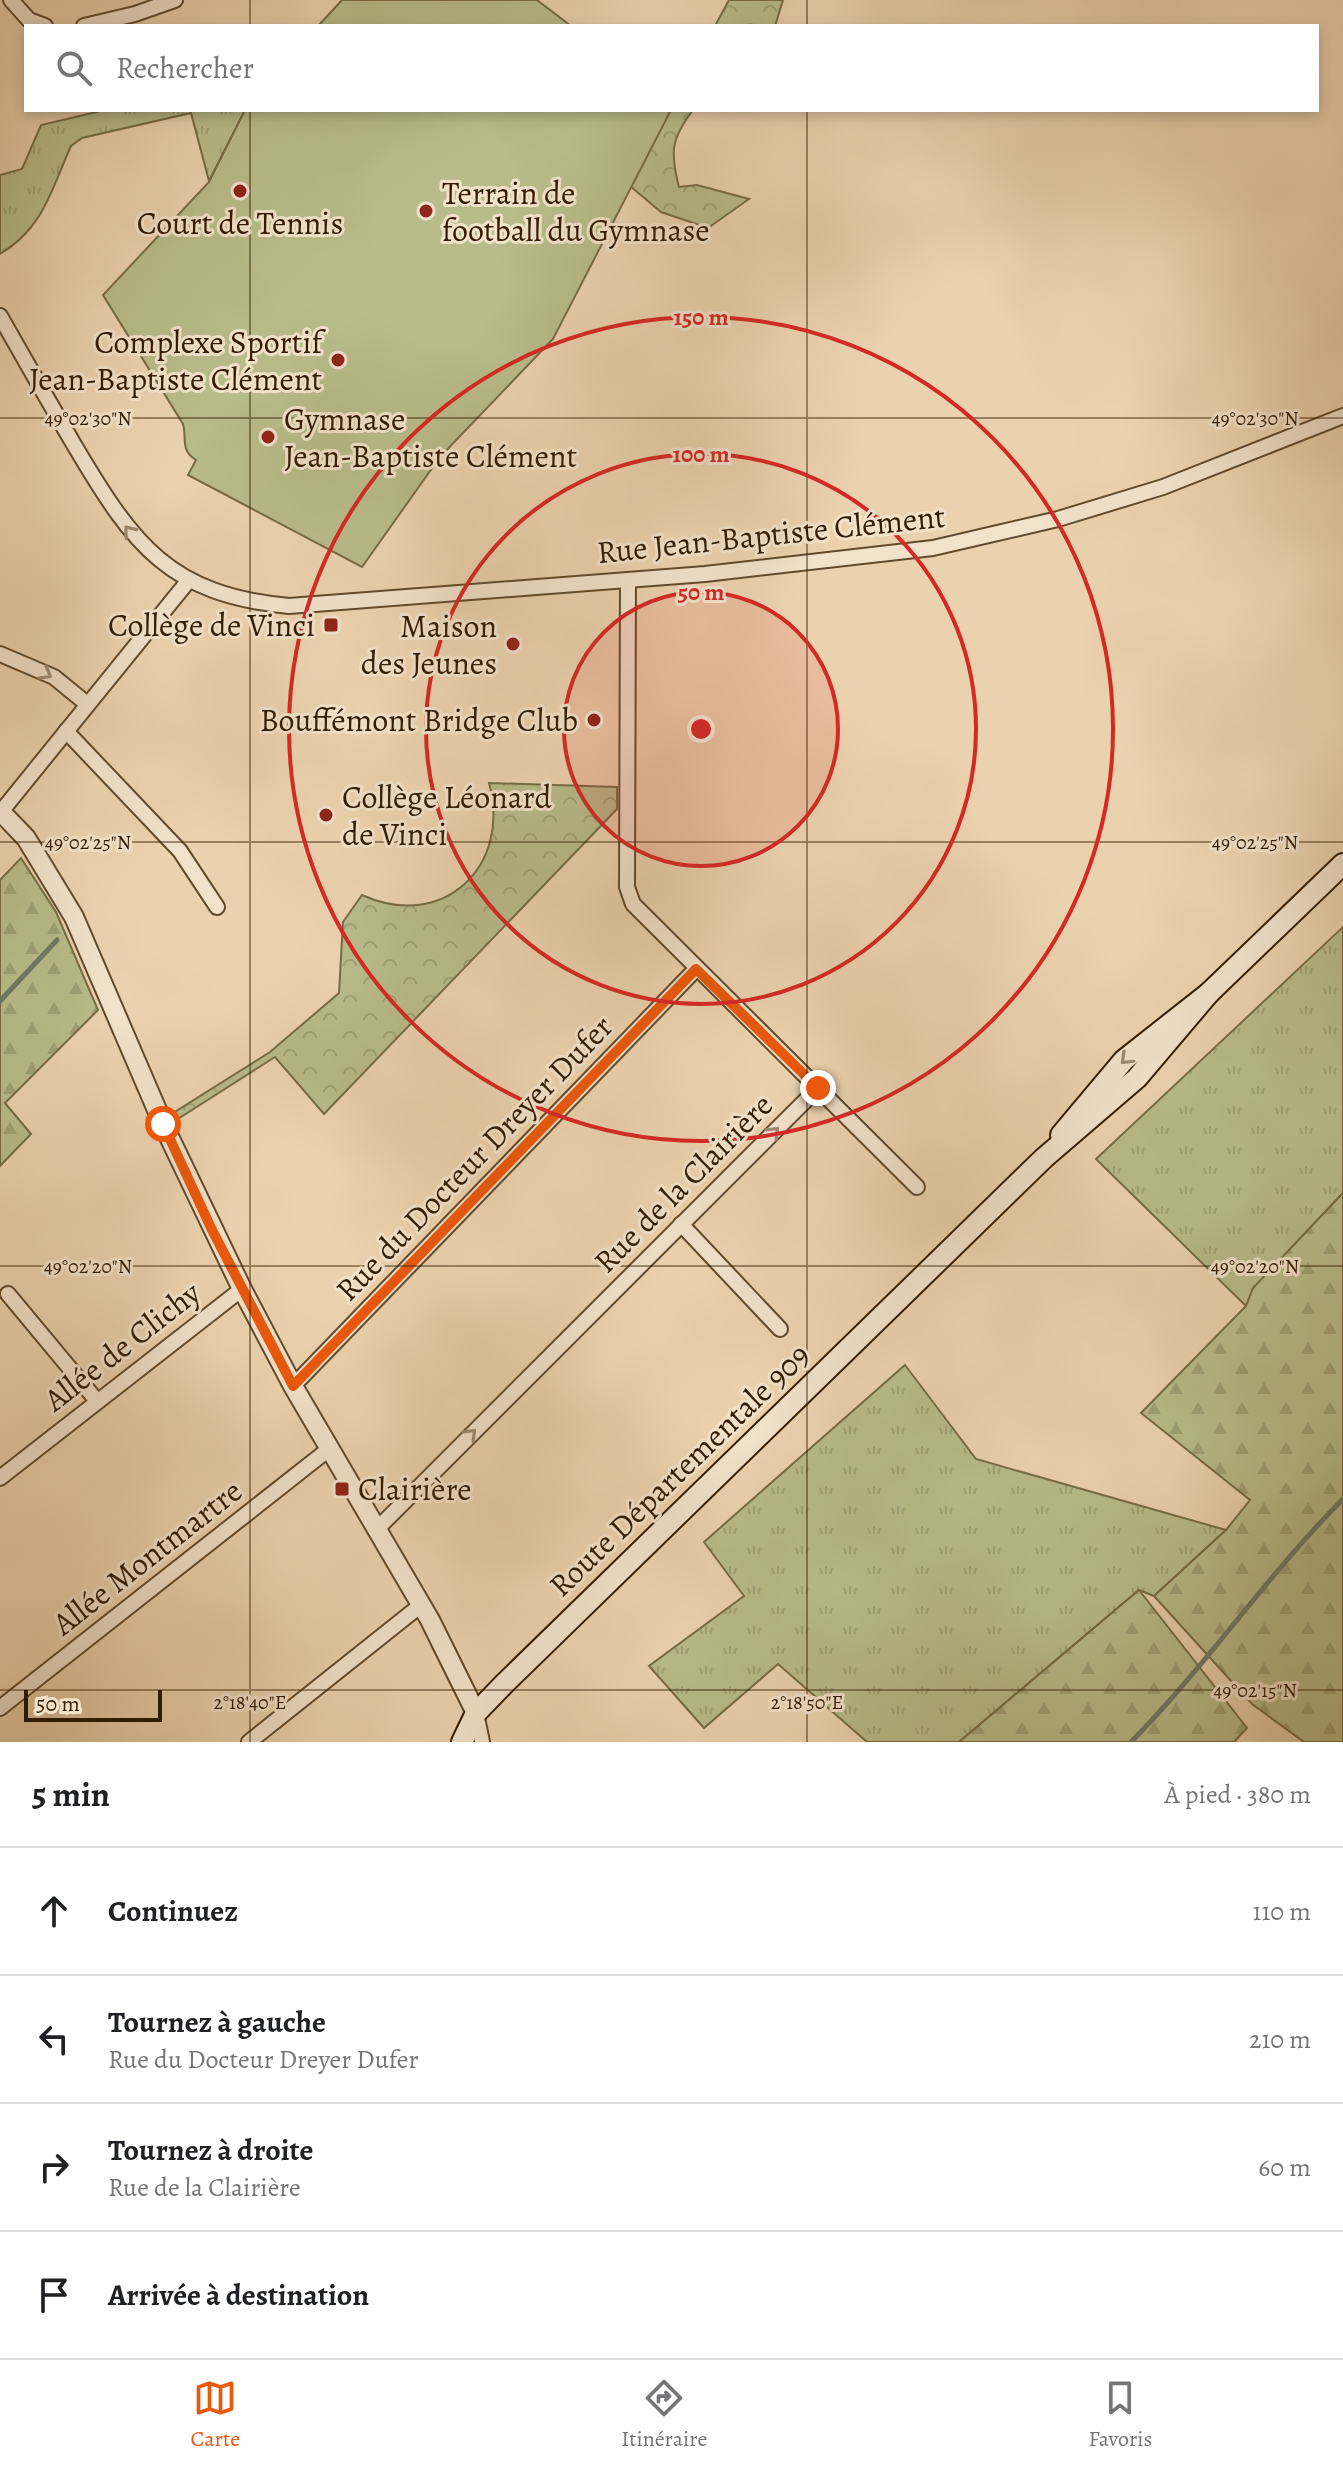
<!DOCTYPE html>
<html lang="fr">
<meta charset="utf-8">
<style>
:root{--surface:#fff;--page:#f6f6f6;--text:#202124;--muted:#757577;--line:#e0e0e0;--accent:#ea580c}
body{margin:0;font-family:Alegreya,serif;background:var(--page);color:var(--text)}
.scale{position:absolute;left:24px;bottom:20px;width:138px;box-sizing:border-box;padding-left:8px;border:4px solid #331c00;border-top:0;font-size:22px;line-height:28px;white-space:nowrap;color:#331c00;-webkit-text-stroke:6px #f2e2ca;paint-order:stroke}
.stop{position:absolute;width:24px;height:24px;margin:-18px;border:6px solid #ea580c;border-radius:50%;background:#fff}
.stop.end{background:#ea580c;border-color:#fff;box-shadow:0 2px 8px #0008}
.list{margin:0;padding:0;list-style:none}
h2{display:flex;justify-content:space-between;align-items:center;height:104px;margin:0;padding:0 32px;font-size:34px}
h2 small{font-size:26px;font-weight:400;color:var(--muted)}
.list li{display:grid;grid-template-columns:52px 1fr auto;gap:24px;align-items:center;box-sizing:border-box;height:128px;padding:0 32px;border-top:2px solid var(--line)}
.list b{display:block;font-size:30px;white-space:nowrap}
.list p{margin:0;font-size:26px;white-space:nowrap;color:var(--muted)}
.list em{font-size:26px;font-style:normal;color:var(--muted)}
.icon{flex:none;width:44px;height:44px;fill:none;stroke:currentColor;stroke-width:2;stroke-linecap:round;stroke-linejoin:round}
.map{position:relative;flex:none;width:1343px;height:1742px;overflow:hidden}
.search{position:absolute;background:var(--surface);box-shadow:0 4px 12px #0003;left:24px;right:24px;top:24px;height:88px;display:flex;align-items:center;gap:20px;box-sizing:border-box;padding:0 28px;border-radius:0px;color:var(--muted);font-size:30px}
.sheet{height:616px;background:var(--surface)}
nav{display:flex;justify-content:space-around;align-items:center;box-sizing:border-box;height:112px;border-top:2px solid var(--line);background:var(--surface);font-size:22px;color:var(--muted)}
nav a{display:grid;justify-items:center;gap:4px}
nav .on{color:var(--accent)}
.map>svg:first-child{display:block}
.grass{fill:url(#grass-tufts);stroke:#766c45;stroke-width:2}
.forest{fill:url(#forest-firs);stroke:#766c45;stroke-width:2}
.park{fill:url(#park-crowns);stroke:#766c45;stroke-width:2}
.pitch{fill:#b8bb8a;stroke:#766c45;stroke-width:2}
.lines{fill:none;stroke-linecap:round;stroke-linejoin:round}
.stream{stroke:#707967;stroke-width:5}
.minor-casing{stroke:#614a2c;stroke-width:18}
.tertiary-casing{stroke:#614a2c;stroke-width:22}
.secondary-casing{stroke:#331c00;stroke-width:24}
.minor{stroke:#f2e2ca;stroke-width:14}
.tertiary{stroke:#f2e2ca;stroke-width:18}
.secondary{stroke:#f2e2ca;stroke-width:20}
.oneway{stroke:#9c896f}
.route{stroke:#ea580c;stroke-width:10}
.ticks{fill:none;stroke:#331c00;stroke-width:2;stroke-opacity:0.45}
.ring{fill:none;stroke:#d62828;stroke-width:4}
.poi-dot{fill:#8f2418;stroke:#f2e2ca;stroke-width:3}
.labels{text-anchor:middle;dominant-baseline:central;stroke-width:6;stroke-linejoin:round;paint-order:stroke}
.poi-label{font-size:32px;fill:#331c00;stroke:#f2e2ca;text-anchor:start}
.street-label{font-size:32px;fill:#331c00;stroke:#f2e2ca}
.ticks-label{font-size:20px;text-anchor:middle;fill:#331c00;stroke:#f2e2ca;stroke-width:6;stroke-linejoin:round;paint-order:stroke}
.centre{fill:#d62828;stroke:#f2e2ca;stroke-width:4}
.ring-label{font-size:24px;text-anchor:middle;font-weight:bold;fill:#d62828;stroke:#f2e2ca;stroke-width:6;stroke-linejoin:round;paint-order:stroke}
</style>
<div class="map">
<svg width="1343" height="1742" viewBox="0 0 1343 1742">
<defs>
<pattern id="grass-tufts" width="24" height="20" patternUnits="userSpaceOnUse" patternTransform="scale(2)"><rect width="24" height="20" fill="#b8bb8a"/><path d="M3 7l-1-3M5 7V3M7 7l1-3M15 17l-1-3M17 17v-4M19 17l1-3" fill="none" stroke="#9fa075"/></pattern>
<pattern id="forest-firs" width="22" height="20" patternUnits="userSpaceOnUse" patternTransform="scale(2)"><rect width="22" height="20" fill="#b8bb8a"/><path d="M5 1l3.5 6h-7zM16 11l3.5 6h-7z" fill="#9fa075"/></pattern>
<pattern id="park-crowns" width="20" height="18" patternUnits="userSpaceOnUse" patternTransform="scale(2)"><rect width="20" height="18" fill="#b8bb8a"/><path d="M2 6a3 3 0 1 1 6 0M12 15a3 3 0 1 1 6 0" fill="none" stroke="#9fa075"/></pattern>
</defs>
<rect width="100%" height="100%" fill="#ebd2ae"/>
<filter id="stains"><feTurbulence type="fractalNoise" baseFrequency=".0025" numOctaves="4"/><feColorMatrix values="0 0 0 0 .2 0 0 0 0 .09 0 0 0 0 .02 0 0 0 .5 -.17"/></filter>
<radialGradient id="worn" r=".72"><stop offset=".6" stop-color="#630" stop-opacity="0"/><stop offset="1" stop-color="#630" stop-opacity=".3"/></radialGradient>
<g class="grass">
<path d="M105,110H245L209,181L191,113L82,138L71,146C51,190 43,229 0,254V175L22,169L41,125Z"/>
<path d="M1343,927V1193L1254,1288L1246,1306L1096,1159Z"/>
<path d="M905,1365L976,1459L1226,1530L1154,1596L1139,1590L959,1742H867L778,1664L704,1728L649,1666L744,1596L704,1542Z"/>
</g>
<g class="forest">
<path d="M21,858L56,912L98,1010L5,1103L31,1134L0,1166V880Z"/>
<path d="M1343,1193V1742H1304L1252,1704L1154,1596L1226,1530L1250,1500L1141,1413L1246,1306L1253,1288Z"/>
<path d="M1139,1590L1247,1728L1234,1742H959Z"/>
</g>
<g class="park">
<path d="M729,0H783L775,26H715Z"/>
<path d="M670,110H693C671,139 670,152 679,187L697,185L749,199L708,228L661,212L630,186Z"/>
<path d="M489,783L617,787V809L324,1114L275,1057L173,1122L170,1115L270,1052L339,993L343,922L362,895C443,932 512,866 489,783Z"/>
</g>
<g class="pitch">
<path d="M342,0H537L571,26H318Z"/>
<path d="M245,110H671L553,339L440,457L362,567L188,475L196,460C180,450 187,439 183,424L103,295L209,182Z"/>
</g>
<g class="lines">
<g class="stream">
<path d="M0,1001L57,940"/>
<path d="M1131,1742C1207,1665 1267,1575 1343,1499"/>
</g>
<g class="minor-casing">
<g id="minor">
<path d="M11,0L29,20L45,26"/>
<path d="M84,26L135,14L175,0"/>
<path d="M0,316C25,360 50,404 76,448C133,544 169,595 289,606L705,574L933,548L1058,519L1163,487L1343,416"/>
<path d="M628,580L627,887L633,904L917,1187"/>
<path d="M0,654L54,677L87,704"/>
<path d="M66,731L180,851L217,907"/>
<path d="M0,813L189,580"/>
<path d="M681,1224L780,1329"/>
<path d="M8,1294L97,1401"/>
<path d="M293,1386L696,969"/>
<path d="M0,1478L242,1289"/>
<path d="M377,1529L818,1088"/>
<path d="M0,1708L329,1449"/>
<path d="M476,1713L482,1742"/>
<path d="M249,1742L421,1605"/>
</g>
</g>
<g class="tertiary-casing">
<path id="tertiary" d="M0,811L26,838L74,917L163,1124L242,1289L293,1386L430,1620L476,1713"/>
</g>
<g class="secondary-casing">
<g id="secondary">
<path d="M1061,1135L1124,1060L1209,993L1343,864"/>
<path d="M462,1742L476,1713L504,1684L1044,1158L1137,1078L1209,993"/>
</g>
</g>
<use href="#minor" class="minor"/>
<use href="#tertiary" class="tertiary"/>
<use href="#secondary" class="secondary"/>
</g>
<defs><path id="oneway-chevron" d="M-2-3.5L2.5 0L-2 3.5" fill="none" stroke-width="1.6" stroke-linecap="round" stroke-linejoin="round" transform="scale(2)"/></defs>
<g class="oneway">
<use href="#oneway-chevron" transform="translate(129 531) rotate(-130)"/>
<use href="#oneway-chevron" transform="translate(46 674) rotate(30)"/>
<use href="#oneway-chevron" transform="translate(1126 1059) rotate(136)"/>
<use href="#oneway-chevron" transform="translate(774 1132) rotate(-45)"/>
<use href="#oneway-chevron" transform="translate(471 1434) rotate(-45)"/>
</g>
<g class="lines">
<path class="route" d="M163,1124L212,1230L293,1386L696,969L818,1088"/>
</g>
<path class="ticks" d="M250,0V26M807,0V26M250,110V1742M807,110V1742M0,418H1343M0,842H1343M0,1266H1343M0,1690H1343"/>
<circle cx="701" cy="729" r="137" fill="#d62828" fill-opacity=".12"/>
<g class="ring">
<circle cx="701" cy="729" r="137"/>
<circle cx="701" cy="729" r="275"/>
<circle cx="701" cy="729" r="412"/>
</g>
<g class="poi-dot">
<circle cx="240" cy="191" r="8"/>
<circle cx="426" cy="211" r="8"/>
<circle cx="338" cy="360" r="8"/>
<circle cx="268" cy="437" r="8"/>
<rect x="323" y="617" width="16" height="16" rx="4"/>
<circle cx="513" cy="644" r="8"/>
<circle cx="594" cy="720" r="8"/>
<circle cx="326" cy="815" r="8"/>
<rect x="334" y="1481" width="16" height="16" rx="4"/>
</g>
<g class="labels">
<g class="poi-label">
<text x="442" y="193">Terrain de<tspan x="442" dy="37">football du Gymnase</tspan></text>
<text x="240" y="223" text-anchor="middle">Court de Tennis</text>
<text x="322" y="342" text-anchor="end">Complexe Sportif<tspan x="322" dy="37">Jean-Baptiste Clément</tspan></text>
<text x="284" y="419">Gymnase<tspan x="284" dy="37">Jean-Baptiste Clément</tspan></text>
<text x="315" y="625" text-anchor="end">Collège de Vinci</text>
<text x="497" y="626" text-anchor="end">Maison<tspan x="497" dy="37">des Jeunes</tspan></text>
<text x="578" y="720" text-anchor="end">Bouffémont Bridge Club</text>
<text x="342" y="797">Collège Léonard<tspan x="342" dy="37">de Vinci</tspan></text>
<text x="358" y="1489">Clairière</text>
</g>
<g class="street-label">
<text transform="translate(771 534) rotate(-6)">Rue Jean-Baptiste Clément</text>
<text transform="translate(474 1158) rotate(-46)">Rue du Docteur Dreyer Dufer</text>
<text transform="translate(683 1183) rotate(-45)">Rue de la Clairière</text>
<text transform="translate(122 1346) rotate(-38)">Allée de Clichy</text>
<text transform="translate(679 1470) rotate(-44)">Route Départementale 909</text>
<text transform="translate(147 1557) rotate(-38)">Allée Montmartre</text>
</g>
</g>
<g class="ticks-label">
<text x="88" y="425">49°02'30"N</text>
<text x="1255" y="425">49°02'30"N</text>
<text x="88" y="849">49°02'25"N</text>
<text x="1255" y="849">49°02'25"N</text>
<text x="88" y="1273">49°02'20"N</text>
<text x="1255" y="1273">49°02'20"N</text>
<text x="1255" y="1697">49°02'15"N</text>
<text x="250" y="1709">2°18'40"E</text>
<text x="807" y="1709">2°18'50"E</text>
</g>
<circle cx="701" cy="729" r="12" class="centre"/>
<g class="ring-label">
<text x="701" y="325">150 m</text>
<text x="701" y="462">100 m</text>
<text x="701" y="600">50 m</text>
</g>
<rect width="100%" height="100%" filter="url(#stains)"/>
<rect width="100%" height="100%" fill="url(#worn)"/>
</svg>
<div class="scale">50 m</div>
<div class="stop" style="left:163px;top:1124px"></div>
<div class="stop end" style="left:818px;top:1088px"></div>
<div class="search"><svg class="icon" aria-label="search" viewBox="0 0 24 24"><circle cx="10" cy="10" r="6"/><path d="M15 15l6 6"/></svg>Rechercher</div>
</div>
<section class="sheet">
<h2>5 min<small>À pied · 380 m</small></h2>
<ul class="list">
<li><svg class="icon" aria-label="ahead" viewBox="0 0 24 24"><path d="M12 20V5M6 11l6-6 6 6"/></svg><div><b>Continuez</b></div><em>110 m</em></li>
<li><svg class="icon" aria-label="left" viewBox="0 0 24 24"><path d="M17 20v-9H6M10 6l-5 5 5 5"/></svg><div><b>Tournez à gauche</b><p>Rue du Docteur Dreyer Dufer</p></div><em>210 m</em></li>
<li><svg class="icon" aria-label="right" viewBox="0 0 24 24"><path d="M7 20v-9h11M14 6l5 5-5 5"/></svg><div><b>Tournez à droite</b><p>Rue de la Clairière</p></div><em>60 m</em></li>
<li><svg class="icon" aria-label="arrive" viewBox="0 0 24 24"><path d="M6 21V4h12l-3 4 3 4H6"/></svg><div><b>Arrivée à destination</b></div></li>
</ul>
</section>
<nav>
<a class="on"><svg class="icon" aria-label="map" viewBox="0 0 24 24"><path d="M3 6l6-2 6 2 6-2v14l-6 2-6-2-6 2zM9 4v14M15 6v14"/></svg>Carte</a>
<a><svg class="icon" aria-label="directions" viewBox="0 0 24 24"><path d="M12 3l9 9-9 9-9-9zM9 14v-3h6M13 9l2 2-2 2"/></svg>Itinéraire</a>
<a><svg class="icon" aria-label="saved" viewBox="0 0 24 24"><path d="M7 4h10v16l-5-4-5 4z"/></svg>Favoris</a>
</nav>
